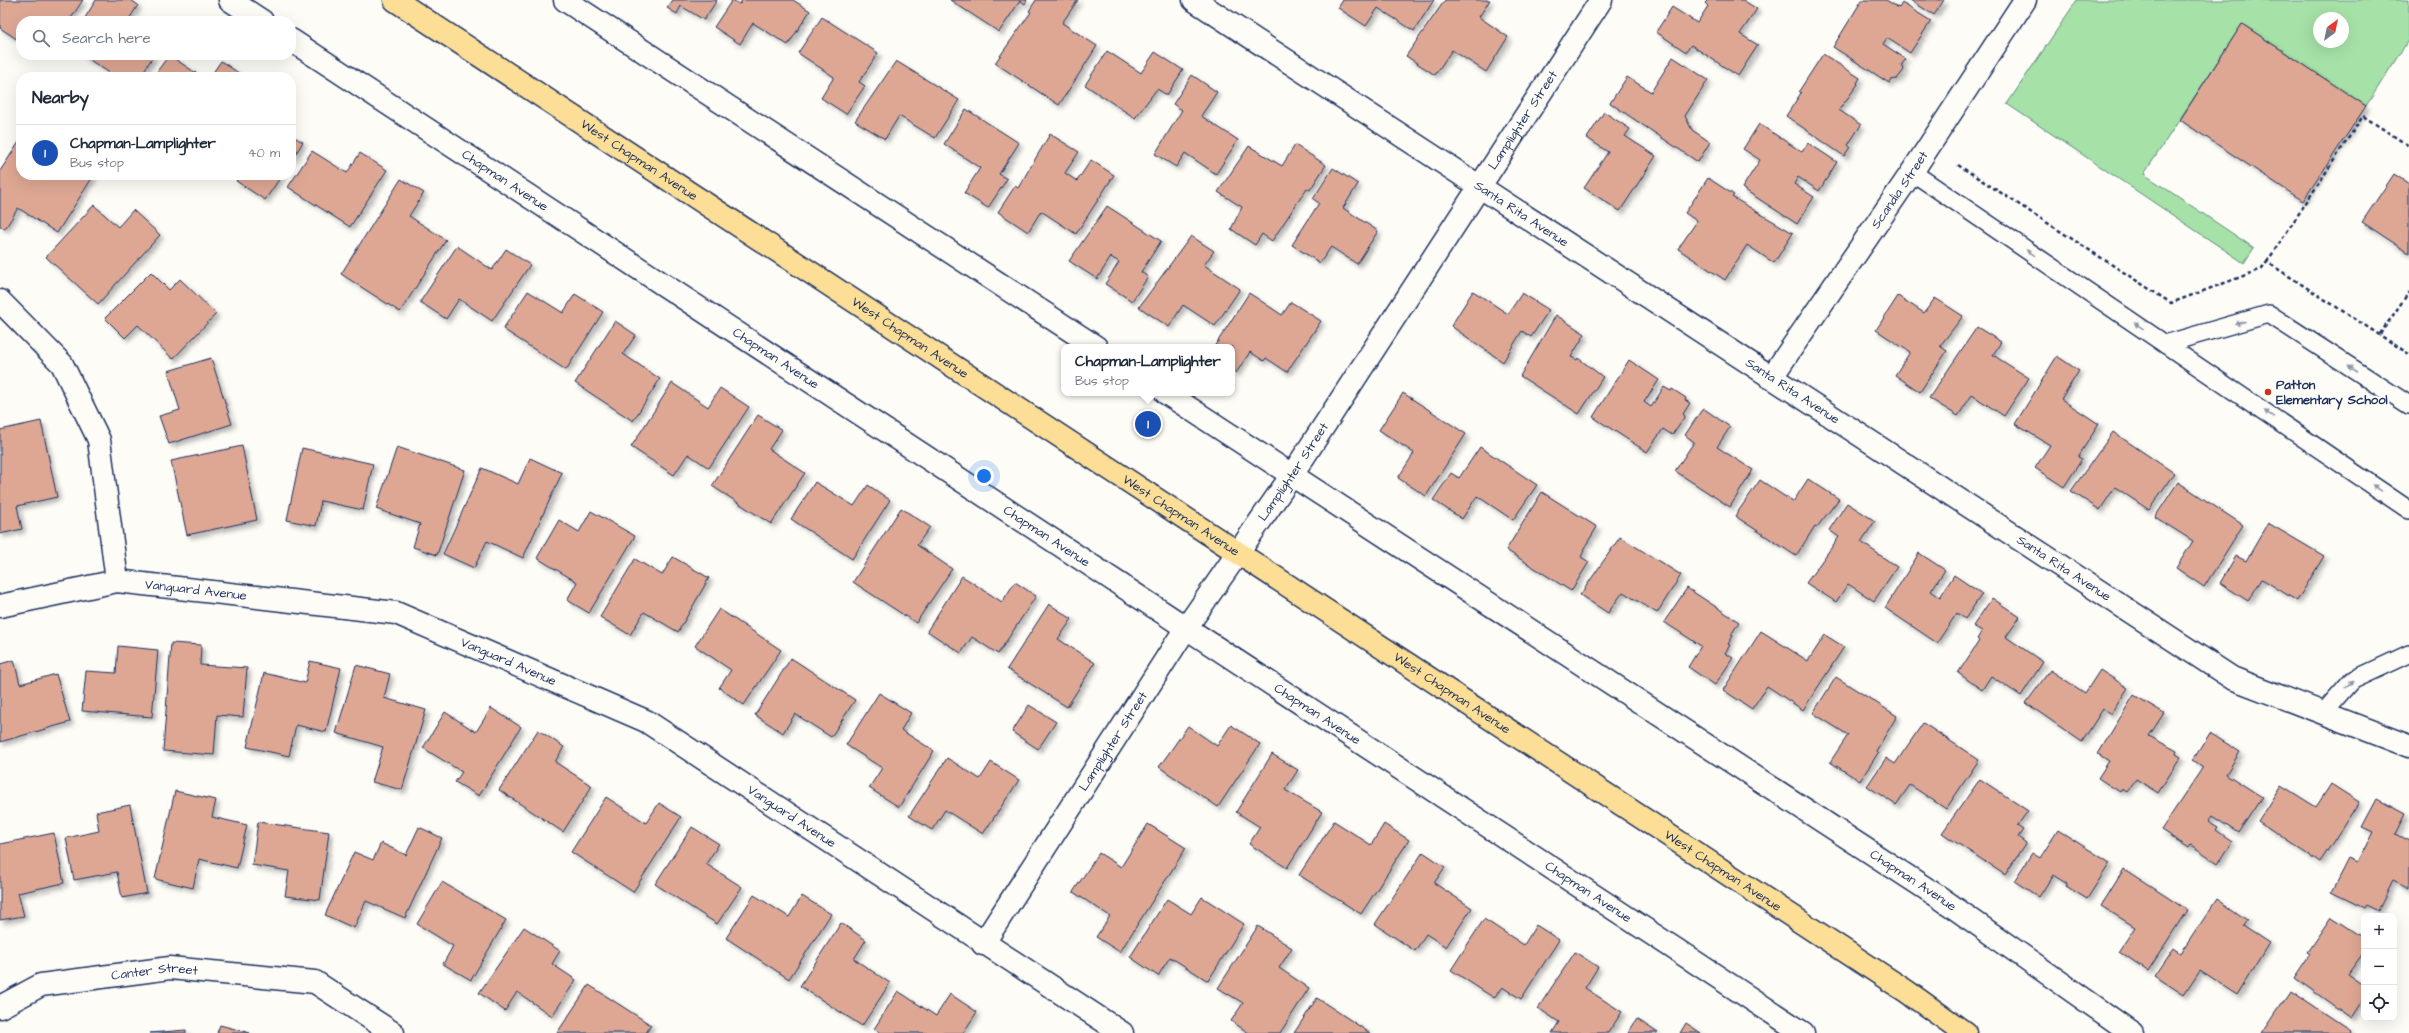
<!DOCTYPE html>
<meta charset="utf-8">
<style>
:root{--surface:#fff;--page:#f2f2f3;--text:#1f2937;--muted:#747a83;--line:#e0e1e3;--accent:#c8321e}
body{margin:0;font-family:"Architects Daughter",sans-serif;background:var(--page);color:var(--text)}
.controls{position:absolute;right:12px;bottom:12px;display:grid;overflow:hidden;border-radius:8px;box-shadow:0 4px 16px #0002}
.controls button{width:36px;height:36px;display:grid;place-items:center;padding:0;border:0;border-bottom:1px solid var(--line);background:var(--surface);color:var(--text);font:20px sans-serif}
.compass{position:absolute;left:2313px;top:12px;width:36px;height:36px;border-radius:50%;background:var(--surface);box-shadow:0 4px 16px #0002;rotate:33deg}
.you{position:absolute;left:984px;top:476px;width:14px;height:14px;margin:-10px;border:3px solid #fff;border-radius:50%;background:#1a73e8;box-shadow:0 0 0 6px #1a73e833}
.badge{display:grid;place-items:center;width:26px;height:26px;border-radius:50%;background:var(--accent);color:#fff;font-size:13px;font-weight:700}
.pin{position:absolute;translate:-50% -50%;border:2px solid #fff;box-shadow:0 1px 4px #0006}
.popup{position:absolute;left:1061px;top:344px;width:174px;height:52px;box-sizing:border-box;display:grid;place-content:center;border-radius:8px;background:var(--surface);filter:drop-shadow(0 1px 3px #0005);font-size:13px;white-space:nowrap;color:var(--muted)}
.popup b{font-size:15px;color:var(--text)}
.popup::after{content:'';position:absolute;left:50%;top:100%;margin-left:-8px;border:8px solid transparent;border-top-color:var(--surface)}
.list{margin:0;padding:0;list-style:none}
h2{display:flex;justify-content:space-between;align-items:center;height:52px;margin:0;padding:0 16px;font-size:17px}
h2 small{font-size:13px;font-weight:400;color:var(--muted)}
.list li{display:grid;grid-template-columns:26px 1fr auto;gap:12px;align-items:center;box-sizing:border-box;height:56px;padding:0 16px;border-top:1px solid var(--line)}
.list b{display:block;font-size:15px;white-space:nowrap}
.list p{margin:0;font-size:13px;white-space:nowrap;color:var(--muted)}
.list em{font-size:13px;font-style:normal;color:var(--muted)}
.icon{flex:none;width:22px;height:22px;fill:none;stroke:currentColor;stroke-width:2;stroke-linecap:round;stroke-linejoin:round}
.map{position:relative;flex:none;width:2409px;height:1033px;overflow:hidden}
.search{position:absolute;background:var(--surface);box-shadow:0 4px 16px #0002;left:16px;top:16px;width:280px;height:44px;display:flex;align-items:center;gap:10px;box-sizing:border-box;padding:0 14px;border-radius:16px;color:var(--muted);font-size:15px}
.panel{position:absolute;background:var(--surface);box-shadow:0 4px 16px #0002;left:16px;top:72px;width:280px;height:108px;border-radius:16px}
.map>svg:first-child{display:block}
.green{fill:#a6e1a7;stroke:#608882;fill-rule:evenodd}
.building{fill:#dea794;stroke:#1b2f5e;filter:url(#shadow)}
.lines{fill:none;stroke-linecap:round;stroke-linejoin:round}
.lane-casing{stroke:#1b2f5e;stroke-width:20}
.street-casing{stroke:#1b2f5e;stroke-width:25}
.primary-casing{stroke:#1b2f5e;stroke-width:25}
.path{stroke:#1b2f5e;stroke-width:2.5;stroke-dasharray:4 3;stroke-linecap:butt}
.lane{stroke:#fdfcf7;stroke-width:17}
.street{stroke:#fdfcf7;stroke-width:22}
.primary{stroke:#fcde96;stroke-width:22}
.oneway{fill:#8c96aa}
.poi-dot{fill:#c8321e;stroke:#fdfcf7;stroke-width:1.5}
.labels{text-anchor:middle;dominant-baseline:central;stroke-width:4;stroke-linejoin:round;paint-order:stroke}
.street-label{font-size:13px;fill:#1b2f5e;stroke:#fdfcf7}
.poi-label{font-size:13px;font-weight:bold;fill:#1b2f5e;stroke:#fdfcf7;text-anchor:start}
</style>
<div class="map">
<svg width="2409" height="1033" viewBox="0 0 2409 1033">
<defs>
<filter id="shadow"><feDropShadow dx="3.5" dy="3.5" stdDeviation="2" flood-color="#0004"/></filter>
</defs>
<rect width="100%" height="100%" fill="#fdfcf7"/>
<filter id="ink" filterUnits="userSpaceOnUse"><feTurbulence type="fractalNoise" baseFrequency=".025" numOctaves="2"/><feDisplacementMap in="SourceGraphic" scale="8" xChannelSelector="R" yChannelSelector="G"/><feConvolveMatrix kernelMatrix="1 2 1 2 8 2 1 2 1" color-interpolation-filters="sRGB"/></filter>
<g filter="url(#ink)">
<path class="green" d="M2077,0H2409V39L2366,106L2242,24L2144,174L2254,248L2244,263L2007,104ZM2319,18H2343V42H2319Z"/>
<g class="building">
<path d="M0,0H83L69,21H21V42L0,28Z"/>
<path d="M96,0H131L138,5L128,21H83Z"/>
<path d="M673,0H717L704,20L681,6L677,14L667,8Z"/>
<path d="M732,0L740,4L742,0H793L810,11L788,45L753,23L740,44L714,27Z"/>
<path d="M950,0H1027L1025,4L1020,1L999,32Z"/>
<path d="M1036,0H1078L1062,23L1097,46L1059,105L995,63L1031,12L1029,11Z"/>
<path d="M1343,0H1434L1414,31L1378,8L1366,26L1338,8Z"/>
<path d="M1445,0H1490L1479,17L1508,37L1486,72L1452,50L1435,75L1406,56Z"/>
<path d="M1708,0H1743L1757,9L1740,34L1758,45L1738,76L1691,45L1686,52L1656,32L1672,7L1697,23L1708,6L1705,3Z"/>
<path d="M1862,0H1886L1899,8L1902,3L1931,21L1910,53L1887,38L1883,44L1906,59L1902,64L1904,70L1897,79L1891,80L1889,83L1833,47Z"/>
<path d="M1910,0H1944L1934,15Z"/>
<path d="M822,17L878,53L859,82L865,86L846,114L821,98L834,77L798,53Z"/>
<path d="M2242,24L2366,106L2303,201L2180,120Z"/>
<path d="M1107,51L1141,73L1155,52L1183,70L1167,95L1157,89L1135,118L1085,85Z"/>
<path d="M1823,54L1860,78L1857,83L1858,84L1839,110L1861,125L1848,145L1850,147L1844,156L1786,116L1801,93L1799,91Z"/>
<path d="M82,55H154L140,77H116Z"/>
<path d="M169,55L202,77H153Z"/>
<path d="M1673,57L1708,80L1685,116L1692,130L1710,142L1698,162L1610,103L1627,77L1651,92Z"/>
<path d="M221,61L243,76L242,77H210Z"/>
<path d="M896,61L959,100L935,138L899,116L885,139L855,121Z"/>
<path d="M1192,75L1217,92L1201,116L1238,140L1216,174L1185,153L1176,167L1155,154L1182,110L1173,104Z"/>
<path d="M966,109L1019,143L999,174L1007,179L988,208L964,193L980,168L944,144Z"/>
<path d="M1604,112L1630,129L1625,136L1656,156L1620,211L1584,188L1608,152L1587,138Z"/>
<path d="M1759,124L1802,152L1808,143L1837,162L1819,191L1798,177L1794,184L1814,197L1797,224L1742,188L1760,160L1743,149Z"/>
<path d="M1050,134L1079,152L1065,173L1077,181L1091,160L1114,175L1076,234L1041,211L1028,232L998,212L1015,186L1018,188Z"/>
<path d="M291,135L303,142L291,161Z"/>
<path d="M21,139V175H94L57,233L18,208L5,229L0,226V171Z"/>
<path d="M1295,145L1326,165L1310,190L1307,188L1272,241L1262,234L1255,245L1231,229L1242,207L1218,192L1249,146L1282,166Z"/>
<path d="M312,151L347,173L360,153L387,170L350,227L288,187Z"/>
<path d="M1333,168L1358,184L1343,208L1378,231L1357,264L1331,247L1320,263L1292,245L1319,203L1313,199Z"/>
<path d="M2394,174L2409,184V253L2362,222Z"/>
<path d="M240,175H282L265,200L236,181Z"/>
<path d="M1708,178L1734,195L1732,197L1793,233L1774,263L1747,245L1725,280L1678,249L1697,221L1685,213Z"/>
<path d="M401,179L424,193L409,216L446,240L400,312L341,274Z"/>
<path d="M94,205L118,227L133,210L160,235L98,304L46,257Z"/>
<path d="M1107,206L1161,241L1141,272L1148,277L1132,301L1105,284L1119,262L1111,257L1097,279L1069,261Z"/>
<path d="M1191,236L1214,251L1204,265L1240,289L1215,326L1183,305L1169,327L1139,307Z"/>
<path d="M457,246L492,270L506,249L530,265L492,321L459,299L446,319L420,302Z"/>
<path d="M151,272L169,290L180,279L216,314L173,359L138,325L125,338L105,318Z"/>
<path d="M528,291L563,313L575,294L603,312L566,370L503,329Z"/>
<path d="M1473,291L1508,314L1522,293L1549,310L1531,337L1522,331L1503,362L1451,326Z"/>
<path d="M1249,293L1282,315L1291,302L1321,321L1287,372L1266,358L1264,361L1250,352L1236,373L1232,370V347H1214Z"/>
<path d="M1898,296L1924,313L1935,298L1963,316L1940,346L1947,351L1920,392L1895,375L1910,352L1876,330Z"/>
<path d="M1556,315L1585,334L1571,357L1577,360L1578,358L1603,377L1579,414L1520,376Z"/>
<path d="M615,321L636,335L623,354L660,379L633,421L575,383Z"/>
<path d="M1977,327L2001,342L1993,355L2029,378L2004,416L1972,395L1958,416L1929,398Z"/>
<path d="M2057,356L2079,371L2061,399L2099,424L2078,457L2082,459L2064,487L2035,468L2050,445L2015,424Z"/>
<path d="M211,358L232,424L169,444L159,416L180,410L168,371Z"/>
<path d="M1629,360L1659,380L1644,402L1651,407L1664,387L1671,391L1672,389L1686,398L1685,400L1690,403L1683,414L1685,416L1672,435L1663,429L1647,452L1593,417Z"/>
<path d="M672,383L708,407L720,388L749,407L709,468L688,454L674,475L631,447Z"/>
<path d="M1403,393L1466,434L1426,496L1398,478L1414,453L1379,430Z"/>
<path d="M1703,408L1730,427L1717,447L1753,470L1730,507L1675,471L1694,442L1685,435Z"/>
<path d="M758,415L782,430L769,449L805,473L771,524L712,486Z"/>
<path d="M41,421L57,497L17,506L22,529L0,534V430Z"/>
<path d="M2113,432L2174,473L2149,510L2115,487L2100,510L2071,491Z"/>
<path d="M242,446L257,520L187,535L171,461Z"/>
<path d="M397,447L465,470L437,555L413,547L420,524L376,509Z"/>
<path d="M1480,447L1537,485L1513,520L1477,496L1462,519L1433,500L1451,473L1459,478Z"/>
<path d="M302,448L373,464L363,510L321,501L316,526L287,520Z"/>
<path d="M530,458L562,473L523,558L487,541L474,568L443,554L482,468L518,484Z"/>
<path d="M1808,479L1839,499L1817,527L1815,526L1796,556L1735,516L1760,480L1793,502Z"/>
<path d="M815,482L854,506L868,485L890,500L852,559L791,519Z"/>
<path d="M2178,482L2243,525L2204,587L2176,568L2193,541L2155,517Z"/>
<path d="M1542,492L1597,527L1583,550L1584,551L1581,557L1589,562L1571,591L1506,550Z"/>
<path d="M1847,503L1875,521L1861,542L1897,567L1874,601L1848,584L1836,602L1806,583L1839,537L1829,530Z"/>
<path d="M901,508L930,527L917,545L952,569L916,623L853,582Z"/>
<path d="M591,511L635,536L589,613L567,600L577,582L537,558L559,520L579,532Z"/>
<path d="M2268,523L2324,556L2297,601L2262,579L2248,601L2220,583L2236,556L2246,561Z"/>
<path d="M1620,537L1681,575L1657,613L1623,592L1608,613L1580,595Z"/>
<path d="M1919,553L1945,570L1931,591L1940,597L1954,575L1982,594L1965,619L1957,613L1937,643L1885,608Z"/>
<path d="M673,557L709,578L678,632L644,612L630,635L600,617L635,559L662,575Z"/>
<path d="M962,576L1002,602L1015,582L1036,596L998,654L972,637L961,653L927,631Z"/>
<path d="M1687,588L1739,622L1731,635L1733,636L1728,644L1730,645L1725,653L1733,658L1715,685L1688,667L1701,646L1664,622Z"/>
<path d="M1992,598L2020,617L2006,637L2043,662L2021,696L1991,676L1982,690L1958,673L1979,641L1977,639L1982,631L1973,626Z"/>
<path d="M1049,604L1072,619L1058,639L1095,663L1067,707L1007,669Z"/>
<path d="M719,609L781,650L744,705L719,688L731,670L695,646Z"/>
<path d="M1761,631L1808,661L1825,635L1844,647L1803,710L1767,686L1752,709L1723,690Z"/>
<path d="M171,643L201,645L200,665L247,668L243,717L217,715L214,755L163,751Z"/>
<path d="M118,646L158,650L152,717L82,711L86,671L116,673Z"/>
<path d="M791,658L855,700L831,737L795,714L783,733L755,715Z"/>
<path d="M14,660L20,684L56,674L70,722L0,742V664Z"/>
<path d="M310,661L341,668L326,732L296,725L289,756L247,747L264,673L305,683Z"/>
<path d="M356,665L390,674L384,698L426,710L402,790L372,782L383,747L336,733Z"/>
<path d="M2050,670L2085,693L2100,670L2128,688L2111,714L2103,709L2082,742L2026,703Z"/>
<path d="M1836,677L1897,716L1876,751L1878,753L1860,781L1830,762L1848,735L1813,713Z"/>
<path d="M879,693L911,713L901,730L934,751L899,807L869,788L882,768L846,745Z"/>
<path d="M2134,695L2164,713L2149,736L2177,751L2176,754L2181,757L2158,793L2136,779L2127,792L2122,789L2120,792L2098,778L2109,761L2098,754Z"/>
<path d="M1029,705L1056,722L1038,749L1012,732Z"/>
<path d="M491,708L521,727L479,796L455,782L462,772L423,748L445,712L476,732Z"/>
<path d="M1923,723L1979,760L1946,809L1910,785L1896,805L1867,786L1886,758L1895,764Z"/>
<path d="M1231,725L1260,744L1218,807L1159,767L1188,726L1217,746Z"/>
<path d="M538,730L564,747L555,762L592,786L563,832L499,790Z"/>
<path d="M2210,733L2240,752L2226,774L2262,797L2238,833L2212,816L2208,821L2218,827L2216,830L2232,841L2218,863L2191,845L2189,848L2161,830L2203,767L2193,760Z"/>
<path d="M1272,754L1298,770L1285,790L1322,812L1287,868L1249,844L1260,827L1236,812Z"/>
<path d="M947,758L980,779L991,762L1019,780L983,834L945,810L932,830L909,816Z"/>
<path d="M1980,779L2028,811L2017,826L2023,830L2018,837L2026,843L2005,875L1942,833Z"/>
<path d="M2331,784L2359,802L2320,862L2258,821L2281,785L2316,807Z"/>
<path d="M175,791L216,800L212,817L247,825L237,868L199,859L193,888L155,879Z"/>
<path d="M606,797L646,823L659,803L681,817L633,892L571,852Z"/>
<path d="M2377,799L2405,814L2395,834L2409,841V889L2393,881L2378,911L2366,905L2364,908L2331,892L2348,859L2357,863L2373,832L2362,827Z"/>
<path d="M130,805L147,893L122,898L117,872L74,880L66,838L99,831L96,812Z"/>
<path d="M1334,821L1371,845L1384,824L1409,840L1361,914L1299,875Z"/>
<path d="M258,822L329,832L320,900L285,896L289,871L252,865Z"/>
<path d="M1148,824L1186,848L1120,952L1096,937L1110,916L1073,892L1099,853L1121,867Z"/>
<path d="M419,827L442,838L405,918L366,901L354,928L325,915L354,852L373,860L381,843L406,855Z"/>
<path d="M692,827L719,844L706,864L742,887L717,924L655,884Z"/>
<path d="M2058,830L2110,863L2087,899L2066,886L2067,884L2053,875L2039,897L2014,881L2032,853L2040,858Z"/>
<path d="M54,833L64,883L18,893L24,916L0,920V844Z"/>
<path d="M1423,852L1445,867L1434,883L1472,908L1446,947L1426,934L1415,951L1375,924Z"/>
<path d="M2124,869L2187,910L2148,971L2119,951L2135,927L2101,906Z"/>
<path d="M442,882L506,920L471,980L443,964L453,946L417,924Z"/>
<path d="M754,895L789,917L802,896L831,914L789,979L726,938Z"/>
<path d="M1202,897L1244,924L1208,981L1170,957L1158,976L1130,957L1167,899L1191,914Z"/>
<path d="M2217,899L2247,920L2243,926L2269,943L2237,995L2200,971L2184,995L2155,976L2174,948L2181,953Z"/>
<path d="M2332,917L2364,938V952L2348,974L2364,985V998L2351,1018L2295,978L2311,954L2308,952Z"/>
<path d="M1484,919L1524,945L1536,925L1559,940L1521,999L1502,987L1494,998L1451,970Z"/>
<path d="M841,923L866,940L854,959L890,983L862,1026L800,986Z"/>
<path d="M1258,926L1292,948L1279,968L1309,988L1280,1033H1249L1231,1021L1243,1003L1218,988Z"/>
<path d="M524,927L560,951L552,964L576,980L552,1016L517,992L505,1011L479,993Z"/>
<path d="M1575,952L1598,967L1585,988L1622,1012L1608,1033H1552L1559,1022L1538,1008Z"/>
<path d="M589,985L651,1025L646,1033H557Z"/>
<path d="M898,991L936,1016L950,994L977,1012L963,1033H881L874,1029Z"/>
<path d="M2290,991L2350,1031L2349,1033H2262Z"/>
<path d="M1317,998L1370,1033H1294Z"/>
<path d="M1637,1019L1658,1033H1628Z"/>
<path d="M1686,1023L1701,1033H1680Z"/>
<path d="M220,1025L250,1033H217Z"/>
<path d="M186,1030V1033H150Z"/>
</g>
<g class="lines">
<g class="lane-casing">
<g id="lane">
<path d="M1912,172L2409,510"/>
<path d="M2165,344L2269,314L2409,405"/>
<path d="M2323,713L2351,681L2409,654"/>
</g>
</g>
<g class="street-casing">
<g id="street">
<path d="M230,0L262,21"/>
<path d="M565,0L1096,347"/>
<path id="s1" d="M1194,0L2232,678L2409,746"/>
<path id="s2" d="M291,40L1803,1033"/>
<path d="M0,301L62,364L99,440L117,581"/>
<path id="s3" d="M1771,378L1912,172L2025,0"/>
<path id="s4" d="M1166,393L1939,897L2132,1033"/>
<path id="s5" d="M0,606L117,581L396,613L646,721L1122,1033"/>
<path id="s6" d="M983,944L1186,628L1292,475L1601,0"/>
<path id="s7" d="M0,1007L41,985L170,968L315,982L393,1033"/>
</g>
</g>
<g class="primary-casing">
<g id="primary">
<path id="s8" d="M395,0L1906,991L1965,1033"/>
</g>
</g>
<g class="path">
<path d="M1958,165L2171,303L2262,269L2267,262L2409,354"/>
<path d="M2267,262L2363,116L2409,146"/>
<path d="M2380,334L2409,292"/>
</g>
<use href="#lane" class="lane"/>
<use href="#street" class="street"/>
<use href="#primary" class="primary"/>
</g>
<defs><path id="oneway-solid" d="M-6-.8H1V-3.2L6.5 0L1 3.2V.8H-6Z"/></defs>
<g class="oneway">
<use href="#oneway-solid" transform="translate(2031 253) rotate(-146)"/>
<use href="#oneway-solid" transform="translate(2240 323) rotate(164)"/>
<use href="#oneway-solid" transform="translate(2139 326) rotate(-146)"/>
<use href="#oneway-solid" transform="translate(2353 369) rotate(-147)"/>
<use href="#oneway-solid" transform="translate(2269 414) rotate(-146)"/>
<use href="#oneway-solid" transform="translate(2377 488) rotate(-146)"/>
<use href="#oneway-solid" transform="translate(2349 684) rotate(-43)"/>
</g>
</g>
<circle class="poi-dot" cx="2268" cy="392" r="4"/>
<g class="labels">
<g class="street-label">
<text stroke="none"><textPath href="#s6" startOffset="985">Lamplighter Street</textPath></text>
<text stroke="none"><textPath href="#s8" startOffset="292">West Chapman Avenue</textPath></text>
<text stroke="none"><textPath href="#s2" startOffset="256">Chapman Avenue</textPath></text>
<text stroke="none"><textPath href="#s3" startOffset="228">Scandia Street</textPath></text>
<text stroke="none"><textPath href="#s1" startOffset="391">Santa Rita Avenue</textPath></text>
<text stroke="none"><textPath href="#s8" startOffset="616">West Chapman Avenue</textPath></text>
<text stroke="none"><textPath href="#s2" startOffset="580">Chapman Avenue</textPath></text>
<text stroke="none"><textPath href="#s1" startOffset="715">Santa Rita Avenue</textPath></text>
<text stroke="none"><textPath href="#s6" startOffset="565">Lamplighter Street</textPath></text>
<text stroke="none"><textPath href="#s8" startOffset="940">West Chapman Avenue</textPath></text>
<text stroke="none"><textPath href="#s2" startOffset="904">Chapman Avenue</textPath></text>
<text stroke="none"><textPath href="#s1" startOffset="1039">Santa Rita Avenue</textPath></text>
<text stroke="none"><textPath href="#s5" startOffset="199">Vanguard Avenue</textPath></text>
<text stroke="none"><textPath href="#s5" startOffset="523">Vanguard Avenue</textPath></text>
<text stroke="none"><textPath href="#s8" startOffset="1264">West Chapman Avenue</textPath></text>
<text stroke="none"><textPath href="#s2" startOffset="1228">Chapman Avenue</textPath></text>
<text stroke="none"><textPath href="#s6" startOffset="241">Lamplighter Street</textPath></text>
<text stroke="none"><textPath href="#s5" startOffset="847">Vanguard Avenue</textPath></text>
<text stroke="none"><textPath href="#s8" startOffset="1588">West Chapman Avenue</textPath></text>
<text stroke="none"><textPath href="#s4" startOffset="892">Chapman Avenue</textPath></text>
<text stroke="none"><textPath href="#s2" startOffset="1552">Chapman Avenue</textPath></text>
<text stroke="none"><textPath href="#s7" startOffset="161">Canter Street</textPath></text>
</g>
<g class="poi-label">
<text x="2276" y="385">Patton<tspan x="2276" dy="15">Elementary School</tspan></text>
</g>
</g>
</svg>
<div class="controls">
<button>+</button>
<button>−</button>
<button><svg class="icon" aria-label="locate" viewBox="0 0 24 24"><circle cx="12" cy="12" r="6"/><path d="M12 2v4M12 18v4M2 12h4M18 12h4"/></svg></button>
</div>
<svg class="compass" viewBox="-18 -18 36 36"><path d="M0-13l5 13h-10z" fill="#e53935"/><path d="M0 13l5-13h-10z" fill="#747a83"/></svg>
<div class="you"></div>
<div class="pin badge" style="left:1148px;top:424px;background:#1a4fb4">1</div>
<div class="popup"><b>Chapman-Lamplighter</b>Bus stop</div>
<div class="search"><svg class="icon" aria-label="search" viewBox="0 0 24 24"><circle cx="10" cy="10" r="6"/><path d="M15 15l6 6"/></svg>Search here</div>
<section class="panel">
<h2>Nearby<small></small></h2>
<ul class="list">
<li><span class="badge" style="background:#1a4fb4">1</span><div><b>Chapman-Lamplighter</b><p>Bus stop</p></div><em>40 m</em></li>
</ul>
</section>
</div>
